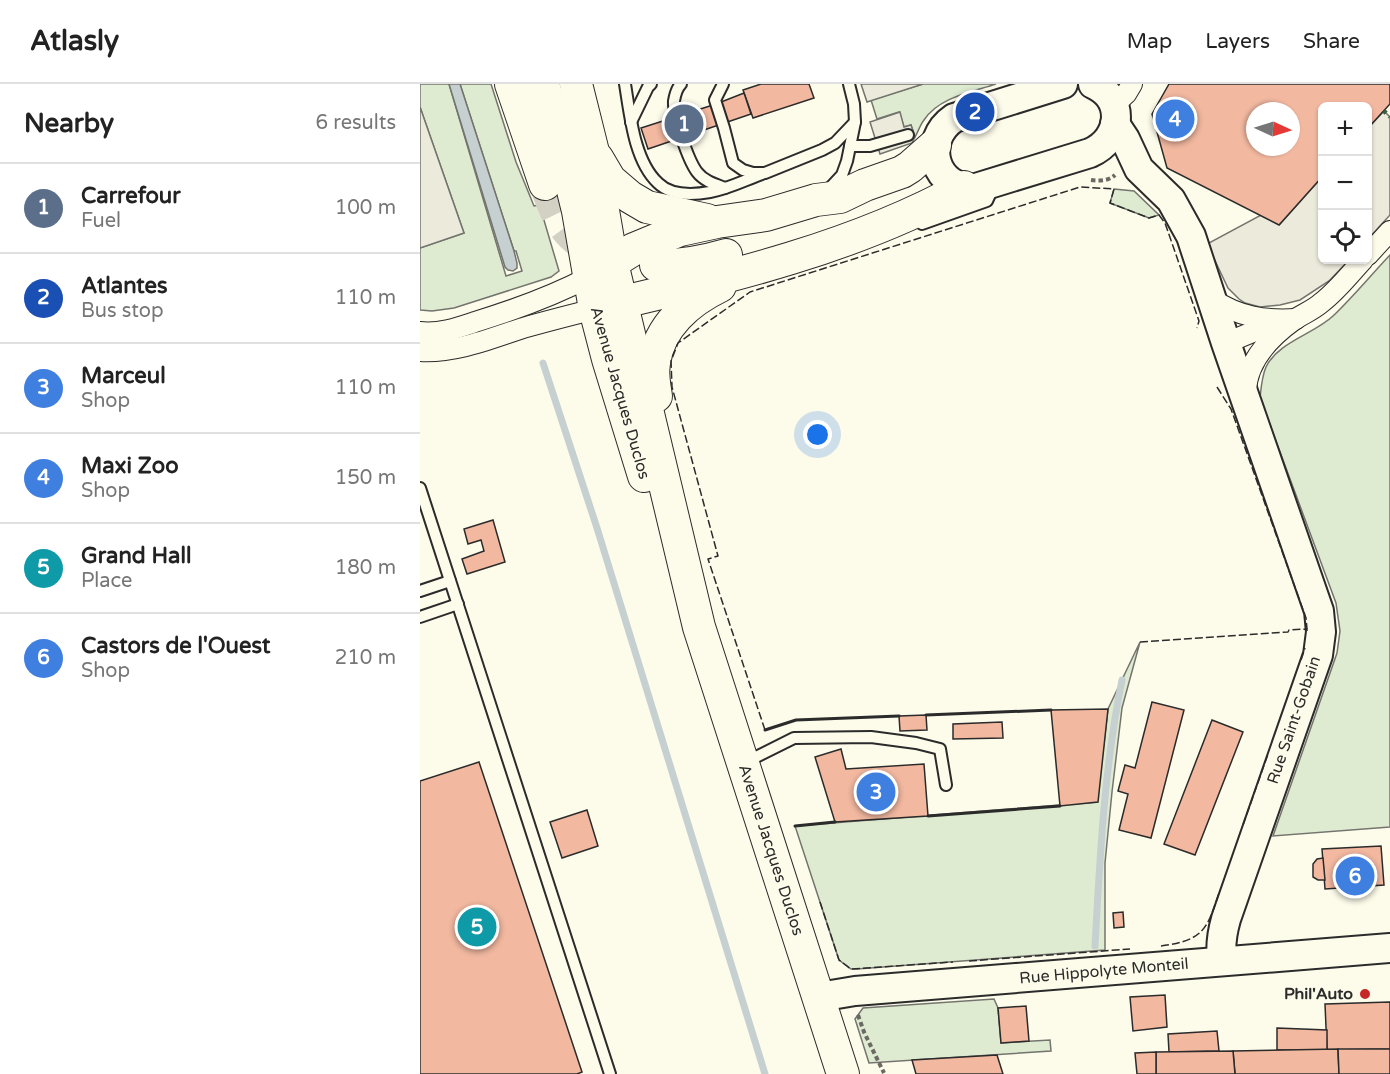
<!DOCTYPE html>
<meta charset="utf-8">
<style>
:root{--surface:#fff;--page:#f2f2f2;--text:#222;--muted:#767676;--line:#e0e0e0;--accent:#c62828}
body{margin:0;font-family:"Varela Round",sans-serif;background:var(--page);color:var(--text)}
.controls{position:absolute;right:18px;top:18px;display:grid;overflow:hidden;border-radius:9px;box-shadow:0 2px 4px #0004}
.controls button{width:54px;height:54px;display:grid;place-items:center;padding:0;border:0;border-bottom:2px solid var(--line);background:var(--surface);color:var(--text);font:30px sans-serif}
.compass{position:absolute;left:826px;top:18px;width:54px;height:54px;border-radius:50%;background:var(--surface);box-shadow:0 2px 4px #0004;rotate:94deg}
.you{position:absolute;left:398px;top:351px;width:21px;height:21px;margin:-15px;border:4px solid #fff;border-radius:50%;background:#1a73e8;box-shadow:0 0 0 9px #1a73e833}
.badge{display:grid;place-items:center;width:39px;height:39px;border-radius:50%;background:var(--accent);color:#fff;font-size:20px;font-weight:700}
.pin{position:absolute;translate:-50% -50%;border:3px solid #fff;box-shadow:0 2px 6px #0006}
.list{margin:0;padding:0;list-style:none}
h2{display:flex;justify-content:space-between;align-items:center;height:78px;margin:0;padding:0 24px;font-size:26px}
h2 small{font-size:20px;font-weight:400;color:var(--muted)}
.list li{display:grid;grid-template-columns:39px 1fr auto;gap:18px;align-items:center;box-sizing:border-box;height:90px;padding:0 24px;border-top:2px solid var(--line)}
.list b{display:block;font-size:22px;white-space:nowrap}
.list p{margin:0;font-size:20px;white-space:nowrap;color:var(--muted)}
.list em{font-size:20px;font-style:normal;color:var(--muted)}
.icon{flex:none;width:33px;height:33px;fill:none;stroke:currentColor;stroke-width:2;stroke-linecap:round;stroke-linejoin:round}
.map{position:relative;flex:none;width:970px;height:990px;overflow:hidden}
header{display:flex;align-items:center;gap:36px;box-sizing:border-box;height:84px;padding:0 30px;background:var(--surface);border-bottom:2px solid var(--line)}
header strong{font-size:28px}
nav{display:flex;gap:33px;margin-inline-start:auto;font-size:21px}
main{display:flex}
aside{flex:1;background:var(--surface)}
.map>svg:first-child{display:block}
.green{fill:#deebd1;stroke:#74746e;stroke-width:1.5}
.parking{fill:#eceadb;stroke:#74746e;stroke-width:1.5}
.water{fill:#c7d0d0;stroke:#74746e;stroke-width:1.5}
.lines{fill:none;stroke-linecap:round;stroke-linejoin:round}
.stream{stroke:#c7d0d0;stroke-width:7}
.building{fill:#f2b8a0;stroke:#2b2b2b;stroke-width:1.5;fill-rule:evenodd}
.primary-tunnel{stroke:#d3d1c4;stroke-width:32;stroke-dasharray:32 16;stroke-linecap:butt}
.lane-casing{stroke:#2b2b2b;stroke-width:14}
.street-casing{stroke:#2b2b2b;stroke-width:22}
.secondary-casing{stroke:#2b2b2b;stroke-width:32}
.primary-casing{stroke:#2b2b2b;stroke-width:34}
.path{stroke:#6a6964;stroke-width:4;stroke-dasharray:4.5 3;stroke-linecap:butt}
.lane{stroke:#fdfbea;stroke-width:10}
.street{stroke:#fdfbea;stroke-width:20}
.secondary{stroke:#fdfbea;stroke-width:28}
.primary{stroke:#fdfbea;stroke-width:32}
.hedge{stroke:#34623c;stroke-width:4.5;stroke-dasharray:3 4.5;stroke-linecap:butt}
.fence{stroke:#2b2b2b;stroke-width:1.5;stroke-dasharray:8 3;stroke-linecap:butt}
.wall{stroke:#2b2b2b;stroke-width:3}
.poi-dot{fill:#c62828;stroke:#fdfbea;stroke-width:2}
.labels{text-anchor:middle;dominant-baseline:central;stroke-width:4.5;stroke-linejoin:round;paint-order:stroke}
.street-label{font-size:16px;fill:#2b2b2b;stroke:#fdfbea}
.poi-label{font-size:16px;font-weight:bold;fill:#2b2b2b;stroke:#fdfbea;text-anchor:end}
</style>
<header>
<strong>Atlasly</strong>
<nav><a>Map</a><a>Layers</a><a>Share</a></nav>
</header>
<main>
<aside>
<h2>Nearby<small>6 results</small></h2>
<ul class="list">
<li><span class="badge" style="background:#5c6f8a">1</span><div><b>Carrefour</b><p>Fuel</p></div><em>100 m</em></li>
<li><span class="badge" style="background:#1a4fb4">2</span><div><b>Atlantes</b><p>Bus stop</p></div><em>110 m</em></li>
<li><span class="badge" style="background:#3f7fe0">3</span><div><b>Marceul</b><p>Shop</p></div><em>110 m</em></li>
<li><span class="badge" style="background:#3f7fe0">4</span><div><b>Maxi Zoo</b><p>Shop</p></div><em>150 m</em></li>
<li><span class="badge" style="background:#0f9aa8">5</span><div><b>Grand Hall</b><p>Place</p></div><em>180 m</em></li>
<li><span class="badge" style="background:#3f7fe0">6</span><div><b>Castors de l'Ouest</b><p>Shop</p></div><em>210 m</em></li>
</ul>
</aside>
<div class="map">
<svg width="970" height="990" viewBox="0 0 970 990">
<rect width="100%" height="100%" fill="#fdfbea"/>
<g class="green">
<path d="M0,0H29L86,192L102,187L96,167H94L40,0H71L96,78L114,122L119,121L121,126L139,187L131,193L34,224L12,227L0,226V164L44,149L0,23Z"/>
<path d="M503,0H576C552,8 519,13 504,36C500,41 498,48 495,53L491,41L484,43L479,28L457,35L451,16Z"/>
<path d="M694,105L714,107L739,131L729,134L690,119Z"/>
<path d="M970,171V743L853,752L917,569L920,547L916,519L840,314C841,304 842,292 846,283C858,258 894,250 913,232C933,213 951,191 970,171Z"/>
<path d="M720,558L702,624L692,708L685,779V866L437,885H431L419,876L375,742L677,718L688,625Z"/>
<path d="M574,915L578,924L581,959L630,956L631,967L449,979L435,935L443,924Z"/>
</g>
<g class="parking">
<path d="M441,0H503L447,18Z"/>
<path d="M0,23L44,149L0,164Z"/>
<path d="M964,27L970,33V131L948,155V44Z"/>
<path d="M480,28L484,43L491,41L495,53L492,59L460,70L450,38Z"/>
<path d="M902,93V176H929L909,197L880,216L860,221L840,223L825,219L819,215L808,204L787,160L841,131L860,140Z"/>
</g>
<path class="water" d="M29,0H40L94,167L97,179V184L93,187L88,186L85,183Z"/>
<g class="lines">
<g class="stream">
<path d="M123,279L177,444L345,990"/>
<path d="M675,862C680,773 684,684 702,596"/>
</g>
</g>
<g class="building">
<path d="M341,0H389L394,14L333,34L323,6Z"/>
<path d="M749,0H970V20L948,44V22H902V93L859,141L747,84L732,30ZM835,27H871V63H835Z"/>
<path d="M324,9L331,30L228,65L221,44L296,20Z"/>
<path d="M73,436L85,478L47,490L42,475L64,467L61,456L48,460L44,445Z"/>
<path d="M732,618L764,626L731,754L699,746L708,710L698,707L705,681L715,684Z"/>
<path d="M688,625L678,718L640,722L631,626Z"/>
<path d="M506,631L507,646L480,647L479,632Z"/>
<path d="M792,636L823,648L775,771L744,760Z"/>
<path d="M582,638L583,654L533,655V640Z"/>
<path d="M421,665L426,685L504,680L508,732L415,738L395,673Z"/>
<path d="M59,678L162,988L157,990H0V697Z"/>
<path d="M167,726L178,762L142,774L130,738Z"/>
<path d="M961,762L964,801L905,805L902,765Z"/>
<path d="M903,774L905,796H898L893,793V780L897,775Z"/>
<path d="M703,828L704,843L694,844L693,829Z"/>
<path d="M745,911L747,943L713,947L710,913Z"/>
<path d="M970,918V965L907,966L905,920Z"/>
<path d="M606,922L609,957L581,959L578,924Z"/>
<path d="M857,944L907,946V966H857Z"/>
<path d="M797,947L799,967L749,968L748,950Z"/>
<path d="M918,965L919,990H815L813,967Z"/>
<path d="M918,965H970V990H919Z"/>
<path d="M813,967L815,990H736V968Z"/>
<path d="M736,968V990H717L715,969Z"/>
<path d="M577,971L583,990H496L492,976Z"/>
</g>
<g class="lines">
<path class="primary-tunnel" d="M125,100C133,121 140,145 160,158C165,162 172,164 178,166"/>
<g class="lane-casing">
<g id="lane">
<path d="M205,0C210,30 214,77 238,99C251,112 273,111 290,108C308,105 325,96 342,90"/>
<path d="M261,0C257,4 255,11 254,17C253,32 268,76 277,88C284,97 294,100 305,104"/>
<path d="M303,0L295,16L304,44L313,79L323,86L333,89H345L402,66L415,59L435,38"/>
<path d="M211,38L228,3L231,0"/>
<path d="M430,62H450L488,51"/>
<path d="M408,106L422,91L427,77L435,38L434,20L429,0"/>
<path d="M502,140L567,117L573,104"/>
<path d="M0,404L190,990"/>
<path d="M0,507L30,497"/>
<path d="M0,533L38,520"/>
<path d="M326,678L374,654L451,653L496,659L520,665L526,701"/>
</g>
</g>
<g class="street-casing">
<g id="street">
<path d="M694,21L706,10L712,0"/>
<path d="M948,171L970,147"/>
<path d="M792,215C819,233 845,237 876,235"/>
<path d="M0,248C20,250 37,244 55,238C94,226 133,212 169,193"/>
<path d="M806,259L835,247L859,240"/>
<path d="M0,267C36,269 69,255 103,244C127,237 151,231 175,225"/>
<path d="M826,311C825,279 849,254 874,236C883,230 893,226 901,219C917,207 930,190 943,176"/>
</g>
</g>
<g class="secondary-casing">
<g id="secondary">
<path d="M643,0L534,34C500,57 515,107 556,104L670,69C702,55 706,15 673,0"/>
<path d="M695,40L705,55L719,85L751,116L771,152L806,259L899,527L901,548L898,571L806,835C802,849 800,862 802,877"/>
<path d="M399,913L435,907L970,864"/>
</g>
</g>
<g class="primary-casing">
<g id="primary">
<path d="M91,0L125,100"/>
<path d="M123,0L145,74L158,127L175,225L188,275L224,392"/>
<path d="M156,0L173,68L192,179L279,543L423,990"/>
<path d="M177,74L190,96L210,113L227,123L287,136"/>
<path d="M236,181C260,182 282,178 306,171"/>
<path d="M175,189L214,165L260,146L297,138L346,131L396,116L420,113L445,101L482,88L490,83L515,61"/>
<path d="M181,223C305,194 432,165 544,103"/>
<path d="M236,312C234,301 232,290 234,279C239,242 269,217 300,202"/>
</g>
</g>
<g class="path">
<path d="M671,96C679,97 689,97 695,91"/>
<path d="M438,931L444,948L464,989"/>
</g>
<use href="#lane" class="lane"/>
<use href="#street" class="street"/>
<use href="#secondary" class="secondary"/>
<use href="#primary" class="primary"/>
<path class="hedge" d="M964,27L970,33"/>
<g class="fence">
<path d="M797,303L811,325L886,534L887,545"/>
<path d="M720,558L868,548L869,546L887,545V547"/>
<path d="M881,576L885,564"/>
<path d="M345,646L288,475L298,472L252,303L251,277L258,259L330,208L660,103L694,105L690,119L729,134L739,131L745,139L779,237L777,244"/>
<path d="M823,741L848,670"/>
<path d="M400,818L419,876L431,885L533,878"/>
<path d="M741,862C785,856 787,845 800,806"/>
<path d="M549,877L710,865"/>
</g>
<g class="wall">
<path d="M506,631L631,626"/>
<path d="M345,646L376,636L479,632"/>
<path d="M508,732L640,722"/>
<path d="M375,742L415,738"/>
</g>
</g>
<circle class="poi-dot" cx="945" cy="910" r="6"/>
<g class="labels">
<g class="street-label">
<text transform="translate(200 309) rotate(74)">Avenue Jacques Duclos</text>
<text transform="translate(874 636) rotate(-71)">Rue Saint-Gobain</text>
<text transform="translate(351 766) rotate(72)">Avenue Jacques Duclos</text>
<text transform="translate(684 887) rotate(-5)">Rue Hippolyte Monteil</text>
</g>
<g class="poi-label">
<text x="933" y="910">Phil'Auto</text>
</g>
</g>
</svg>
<div class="controls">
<button>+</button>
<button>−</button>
<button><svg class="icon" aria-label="locate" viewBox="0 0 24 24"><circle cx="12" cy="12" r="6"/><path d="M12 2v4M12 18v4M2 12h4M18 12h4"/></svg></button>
</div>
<svg class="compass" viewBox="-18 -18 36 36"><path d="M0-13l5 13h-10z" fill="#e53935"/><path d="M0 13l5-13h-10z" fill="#767676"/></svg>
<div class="you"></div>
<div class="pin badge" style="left:264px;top:40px;background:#5c6f8a">1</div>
<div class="pin badge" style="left:555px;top:28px;background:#1a4fb4">2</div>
<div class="pin badge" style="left:456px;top:708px;background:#3f7fe0">3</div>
<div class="pin badge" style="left:755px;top:35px;background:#3f7fe0">4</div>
<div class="pin badge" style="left:57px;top:843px;background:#0f9aa8">5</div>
<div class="pin badge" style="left:935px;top:792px;background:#3f7fe0">6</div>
</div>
</main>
